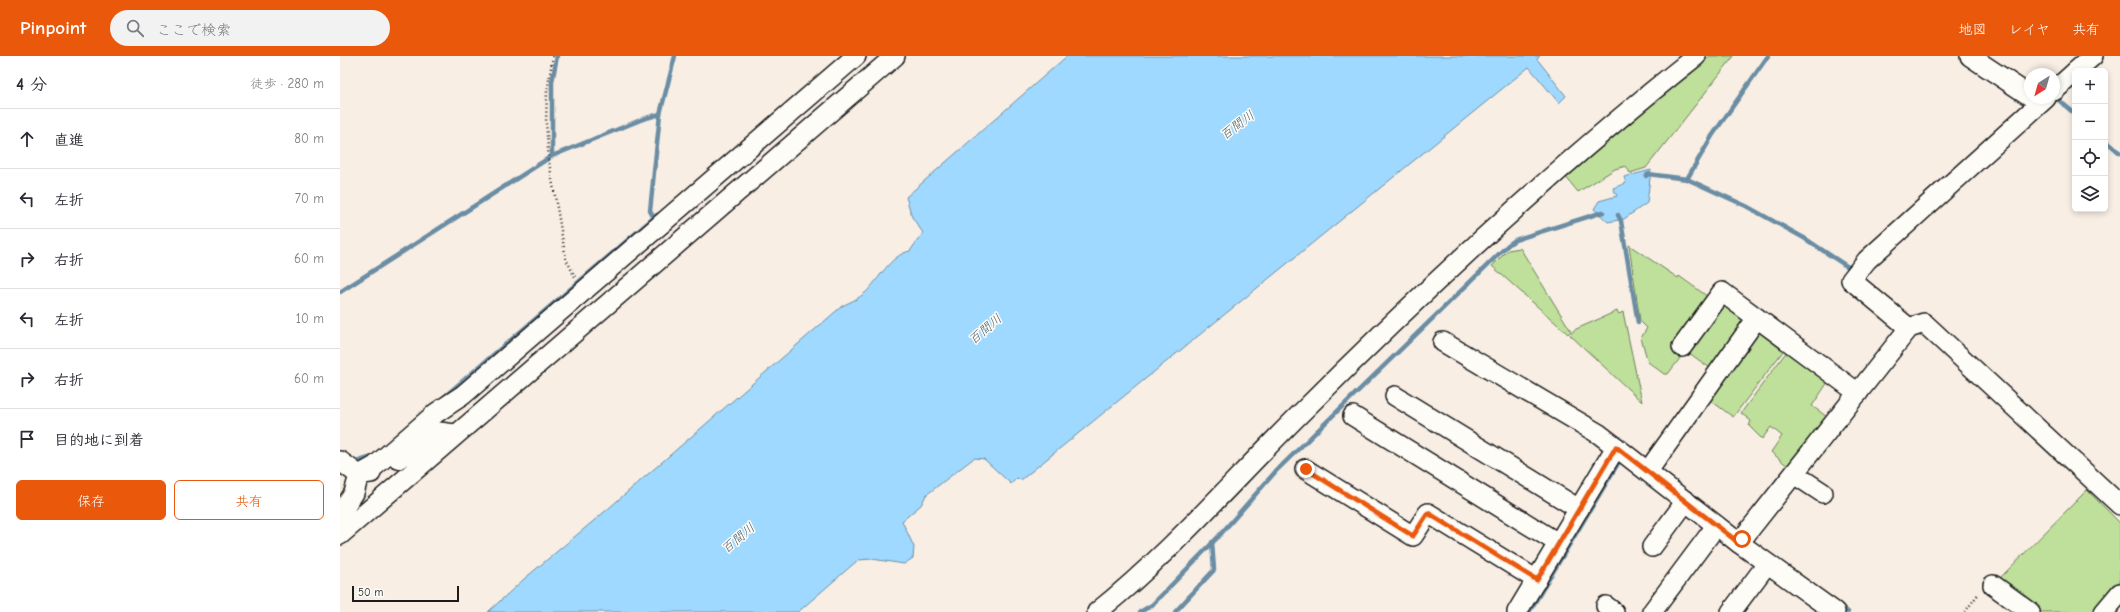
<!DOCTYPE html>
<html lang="ja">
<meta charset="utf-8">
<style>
:root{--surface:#fff;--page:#f2f2f3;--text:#2b2b33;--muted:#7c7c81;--line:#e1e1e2;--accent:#ea580c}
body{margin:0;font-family:"Comic Neue","Klee One",sans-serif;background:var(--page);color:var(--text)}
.controls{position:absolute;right:12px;top:12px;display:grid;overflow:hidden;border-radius:6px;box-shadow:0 2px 6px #0003}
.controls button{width:36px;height:36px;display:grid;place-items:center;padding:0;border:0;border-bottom:1px solid var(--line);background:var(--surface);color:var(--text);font:20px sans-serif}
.compass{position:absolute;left:1684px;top:12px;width:36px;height:36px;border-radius:50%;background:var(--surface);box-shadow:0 2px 6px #0003;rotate:217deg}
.scale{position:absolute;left:12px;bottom:10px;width:107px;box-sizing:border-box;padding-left:4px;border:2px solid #1c1c1c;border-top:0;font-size:11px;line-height:14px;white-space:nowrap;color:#1c1c1c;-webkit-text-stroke:3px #fdfcf7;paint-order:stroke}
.stop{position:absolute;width:12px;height:12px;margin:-9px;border:3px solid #ea580c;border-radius:50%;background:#fff}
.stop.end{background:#ea580c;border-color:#fff;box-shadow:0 1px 4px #0008}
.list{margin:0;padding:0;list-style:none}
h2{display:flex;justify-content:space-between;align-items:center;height:52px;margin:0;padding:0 16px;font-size:17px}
h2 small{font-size:13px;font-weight:400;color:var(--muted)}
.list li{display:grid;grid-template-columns:26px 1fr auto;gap:12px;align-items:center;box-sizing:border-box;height:60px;padding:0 16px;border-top:1px solid var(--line)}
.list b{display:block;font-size:15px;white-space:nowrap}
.list em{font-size:13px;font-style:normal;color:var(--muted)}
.actions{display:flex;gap:8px;padding:12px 16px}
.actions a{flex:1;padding:9px 0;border:1px solid var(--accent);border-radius:6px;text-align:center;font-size:14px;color:var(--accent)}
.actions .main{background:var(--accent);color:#fff}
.icon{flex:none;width:22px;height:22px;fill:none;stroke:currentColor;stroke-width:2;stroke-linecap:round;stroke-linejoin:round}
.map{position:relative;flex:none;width:1780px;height:556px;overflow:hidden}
header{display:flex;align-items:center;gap:24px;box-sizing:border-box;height:56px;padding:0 20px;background:var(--accent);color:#fff}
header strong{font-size:19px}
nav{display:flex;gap:22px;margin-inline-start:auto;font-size:14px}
.search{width:280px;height:36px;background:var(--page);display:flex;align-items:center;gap:10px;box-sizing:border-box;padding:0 14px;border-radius:22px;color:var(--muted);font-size:15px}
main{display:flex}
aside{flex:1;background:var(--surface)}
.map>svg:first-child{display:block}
.green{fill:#bee09a;stroke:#6d7e5b}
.water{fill:#9fd9ff;stroke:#6b8da4}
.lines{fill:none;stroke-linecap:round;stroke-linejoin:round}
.stream{stroke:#6b8da4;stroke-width:4.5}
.minor-casing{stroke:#1c1c1c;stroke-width:22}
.path{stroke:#1c1c1c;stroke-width:2.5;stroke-dasharray:1 3;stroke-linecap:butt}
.minor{stroke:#fdfcf7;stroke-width:19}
.route{stroke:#ea580c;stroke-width:5}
.labels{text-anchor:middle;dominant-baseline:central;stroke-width:3;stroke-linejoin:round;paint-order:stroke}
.water-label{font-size:13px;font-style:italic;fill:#4a5e6b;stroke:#fdfcf7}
</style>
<header>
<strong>Pinpoint</strong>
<div class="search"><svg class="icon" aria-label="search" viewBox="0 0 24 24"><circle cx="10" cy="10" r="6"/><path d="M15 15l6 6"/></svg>ここで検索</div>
<nav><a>地図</a><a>レイヤ</a><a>共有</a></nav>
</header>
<main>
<aside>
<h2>4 分<small>徒歩 · 280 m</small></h2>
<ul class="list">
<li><svg class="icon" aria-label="ahead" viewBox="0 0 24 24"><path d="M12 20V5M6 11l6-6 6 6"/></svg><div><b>直進</b></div><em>80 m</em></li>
<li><svg class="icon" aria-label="left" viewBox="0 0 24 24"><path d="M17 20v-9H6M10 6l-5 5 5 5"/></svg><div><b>左折</b></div><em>70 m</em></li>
<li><svg class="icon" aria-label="right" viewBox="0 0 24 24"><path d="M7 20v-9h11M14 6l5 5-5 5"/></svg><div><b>右折</b></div><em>60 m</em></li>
<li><svg class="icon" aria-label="left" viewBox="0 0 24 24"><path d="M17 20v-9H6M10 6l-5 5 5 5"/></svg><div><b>左折</b></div><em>10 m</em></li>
<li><svg class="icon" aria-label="right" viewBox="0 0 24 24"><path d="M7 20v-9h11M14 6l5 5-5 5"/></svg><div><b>右折</b></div><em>60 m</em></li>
<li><svg class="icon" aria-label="arrive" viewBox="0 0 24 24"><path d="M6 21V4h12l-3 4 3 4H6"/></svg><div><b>目的地に到着</b></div></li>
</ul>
<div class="actions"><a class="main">保存</a><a>共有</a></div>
</aside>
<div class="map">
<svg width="1780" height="556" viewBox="0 0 1780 556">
<rect width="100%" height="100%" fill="#f8eee4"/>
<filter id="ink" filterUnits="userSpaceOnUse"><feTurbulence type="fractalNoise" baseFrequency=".025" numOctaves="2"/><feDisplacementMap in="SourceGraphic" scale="8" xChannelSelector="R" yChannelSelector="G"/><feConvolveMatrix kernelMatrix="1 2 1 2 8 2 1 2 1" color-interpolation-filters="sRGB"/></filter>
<g filter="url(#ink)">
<g class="green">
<path d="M1370,0H1394L1306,112L1290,117L1286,110L1275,113L1238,136L1225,120Z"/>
<path d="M1289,189L1338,222L1339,220L1371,243L1344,297L1328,318H1324L1308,306L1301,282L1307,272L1300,265Z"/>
<path d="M1180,192L1231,275L1228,278L1152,210L1168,194Z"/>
<path d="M1380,245L1409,263L1374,315L1345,294Z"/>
<path d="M1277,255L1279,258L1283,256L1302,346L1230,279L1234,274Z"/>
<path d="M1416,271L1447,290L1393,361L1366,341Z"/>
<path d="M1450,291L1490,323L1472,350L1490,363L1450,412L1431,396L1442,380L1431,371L1422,383L1409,370L1411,365L1401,357Z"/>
<path d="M1747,434L1780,467V531L1760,556H1694L1656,526Z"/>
</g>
<g class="water">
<path d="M727,0H1200L1197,3L1226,40L1219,47L1189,11L681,424L677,422L671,428L644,403L634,402L586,439L581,449L562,465L574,491L573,502L564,508L532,503L518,504L458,556H148L184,523L269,452L502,250C510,246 518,243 525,237C539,224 550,199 570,195L583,177L572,161L566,141Z"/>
<path d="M1311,114L1307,147L1284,163L1268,166L1254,153L1259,145L1277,140L1273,132L1286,127L1284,121Z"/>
</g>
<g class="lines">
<g class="stream">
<path d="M1715,41L1735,58"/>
<path d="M1765,84L1780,97"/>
<path d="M212,100V26L217,0"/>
<path d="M1306,120L1308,118L1347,123L1406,150L1464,182L1514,215"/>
<path d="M1347,123L1372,80L1428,0"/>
<path d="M1278,159L1281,165L1298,267"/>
<path d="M314,162L310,155L320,58L335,0"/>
<path d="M0,236L212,100L303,63L320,58"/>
<path d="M104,341L317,159"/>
<path d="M13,407L32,401"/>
<path d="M1500,550L1508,556"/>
<path d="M800,556L812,549L878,481L936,415L1168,189L1175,184L1263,156"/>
<path d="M835,556L874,514L872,486"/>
<path d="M1189,556L1280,404"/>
</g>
<g class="minor-casing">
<g id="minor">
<path d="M1630,0L1690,40"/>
<path d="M1736,15L1753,0"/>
<path d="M1714,35L1735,16"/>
<path d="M1569,272L1511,224L1527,204L1706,42"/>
<path d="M1103,286L1259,378L1276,391"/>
<path d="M1342,291L1382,236L1518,337"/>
<path d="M1055,340L1239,453"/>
<path d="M1013,360L1218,487"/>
<path d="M58,403L99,376L115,378"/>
<path d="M0,405L19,419L31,417"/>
<path d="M965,413L1073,480L1088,457L1197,524"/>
<path d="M1308,415L1417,262"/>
<path d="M1454,418L1483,437"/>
<path d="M0,459L14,437L19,419L35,410L96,357L123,339L516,0"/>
<path d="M0,479L555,0"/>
<path d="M1399,487L1569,272L1584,267L1780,449"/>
<path d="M1312,491L1346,445"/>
<path d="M1653,529L1690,556"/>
<path d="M1266,550L1274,556"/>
<path d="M757,556C830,498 896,421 963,355C1088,230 1217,110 1356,0"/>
<path d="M1177,556L1276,391L1399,487L1495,556"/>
<path d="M1312,556L1376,470"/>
<path d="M1391,556L1427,508"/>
<path d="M1764,556L1780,537"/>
</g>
</g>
<g class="path">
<path d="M213,0L207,35L206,66L209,106L226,203L235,221"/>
<path d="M1625,556L1639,537"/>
</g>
<use href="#minor" class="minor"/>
</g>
</g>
<g class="lines" filter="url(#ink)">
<path class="route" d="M966,413L1073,480L1088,457L1197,524L1276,391L1399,487L1402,483"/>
</g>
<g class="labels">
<g class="water-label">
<text transform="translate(897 69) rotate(-37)">百間川</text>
<text transform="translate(645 273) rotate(-40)">百間川</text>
<text transform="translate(398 482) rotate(-40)">百間川</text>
</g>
</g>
</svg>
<div class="controls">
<button>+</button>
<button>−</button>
<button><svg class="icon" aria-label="locate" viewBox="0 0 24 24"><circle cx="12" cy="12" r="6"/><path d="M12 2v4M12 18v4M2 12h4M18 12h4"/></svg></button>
<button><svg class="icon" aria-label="layers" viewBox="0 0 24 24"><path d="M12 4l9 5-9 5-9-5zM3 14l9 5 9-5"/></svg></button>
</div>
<svg class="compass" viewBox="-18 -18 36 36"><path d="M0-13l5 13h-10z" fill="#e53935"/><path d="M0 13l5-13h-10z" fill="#7c7c81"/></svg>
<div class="scale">50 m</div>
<div class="stop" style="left:1402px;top:483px"></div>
<div class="stop end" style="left:966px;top:413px"></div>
</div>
</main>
